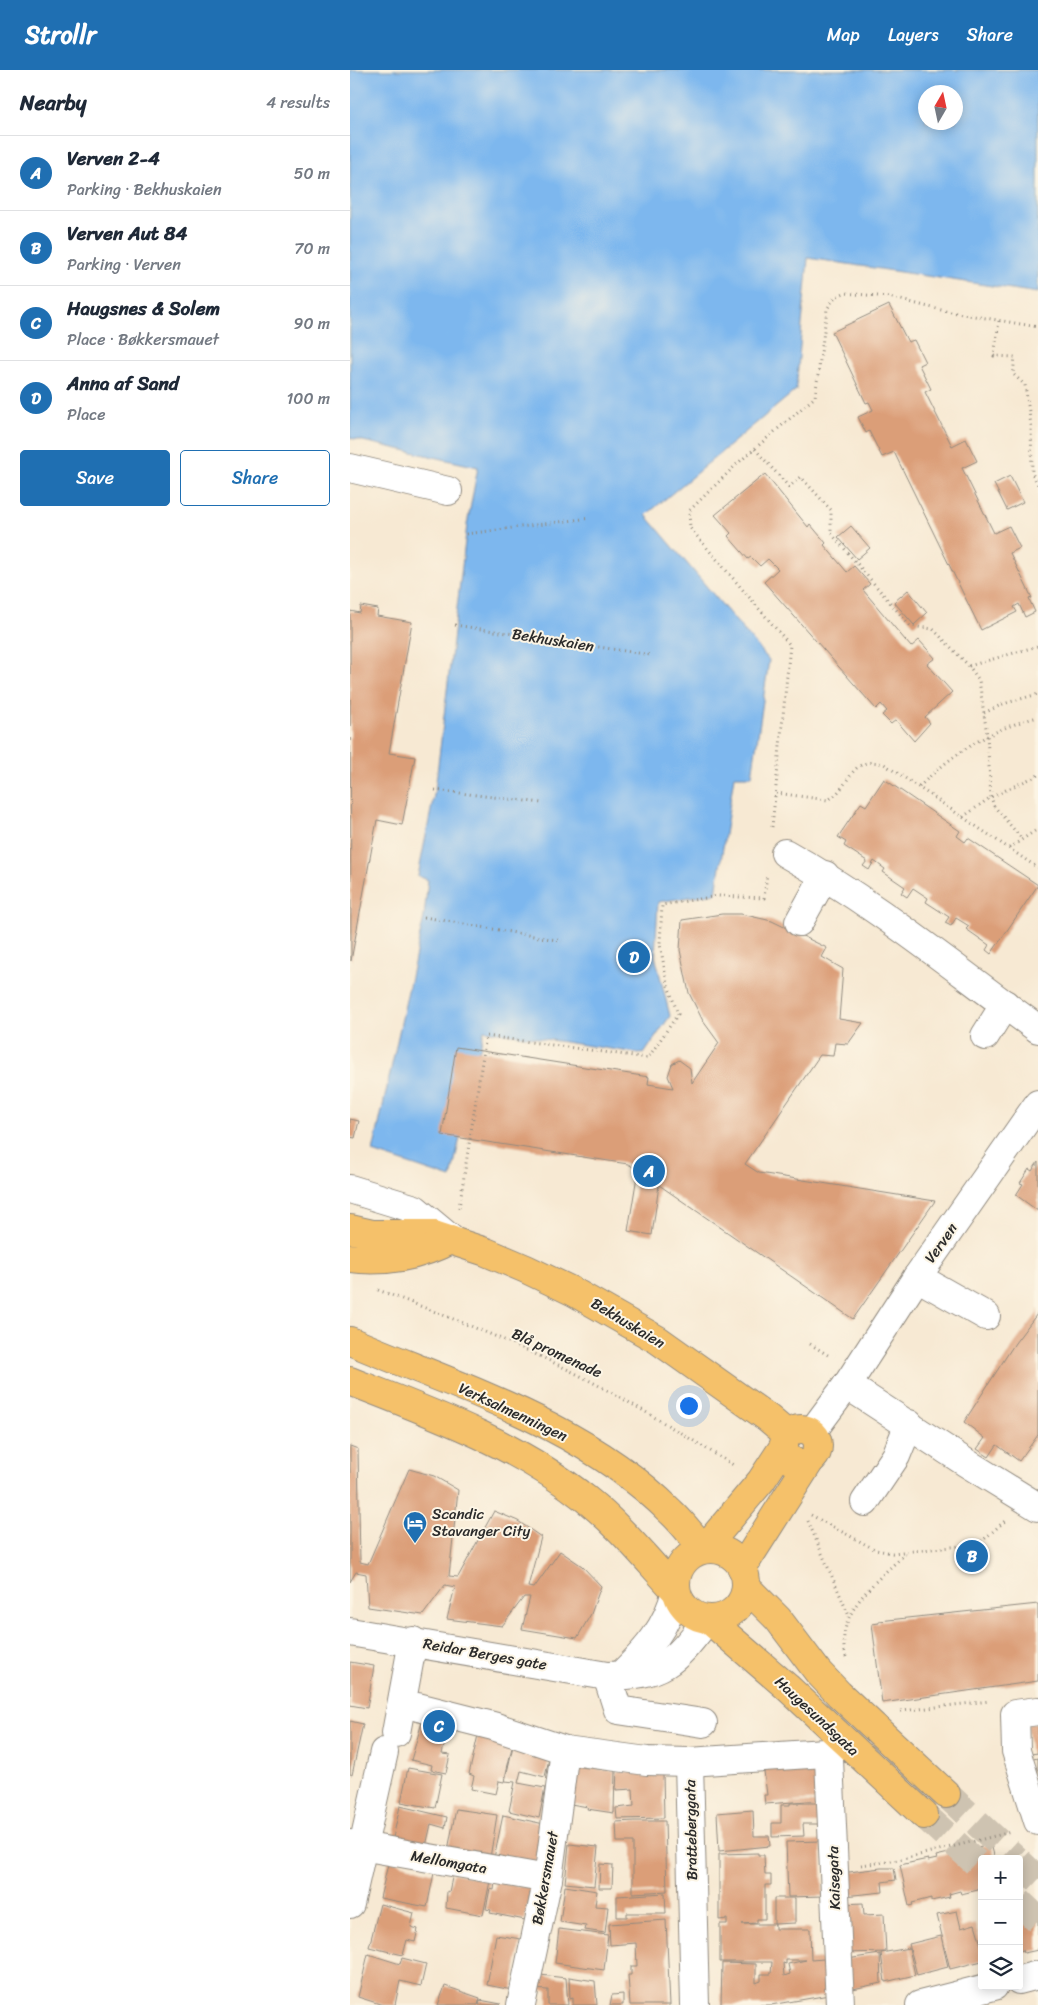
<!DOCTYPE html>
<meta charset="utf-8">
<style>
:root{--surface:#fff;--page:#f6f6f7;--text:#1f2937;--muted:#747a83;--line:#e0e1e3;--accent:#1f6fb2}
body{margin:0;font-family:Sriracha,sans-serif;background:var(--page);color:var(--text)}
.controls{position:absolute;right:15px;bottom:15px;display:grid;overflow:hidden;border-radius:5px;box-shadow:0 2px 12px #0003}
.controls button{width:45px;height:45px;display:grid;place-items:center;padding:0;border:0;border-bottom:1px solid var(--line);background:var(--surface);color:var(--text);font:25px sans-serif}
.compass{position:absolute;left:568px;top:15px;width:45px;height:45px;border-radius:50%;background:var(--surface);box-shadow:0 2px 12px #0003;rotate:9deg}
.you{position:absolute;left:338px;top:1335px;width:18px;height:18px;margin:-12px;border:4px solid #fff;border-radius:50%;background:#1a73e8;box-shadow:0 0 0 8px #1a73e833}
.badge{display:grid;place-items:center;width:32px;height:32px;border-radius:50%;background:var(--accent);color:#fff;font-size:16px;font-weight:700}
.pin{position:absolute;translate:-50% -50%;border:2px solid #fff;box-shadow:0 1px 5px #0006}
.list{margin:0;padding:0;list-style:none}
h2{display:flex;justify-content:space-between;align-items:center;height:65px;margin:0;padding:0 20px;font-size:21px}
h2 small{font-size:16px;font-weight:400;color:var(--muted)}
.list li{display:grid;grid-template-columns:32px 1fr auto;gap:15px;align-items:center;box-sizing:border-box;height:75px;padding:0 20px;border-top:1px solid var(--line)}
.list b{display:block;font-size:19px;white-space:nowrap}
.list p{margin:0;font-size:16px;white-space:nowrap;color:var(--muted)}
.list em{font-size:16px;font-style:normal;color:var(--muted)}
.actions{display:flex;gap:10px;padding:15px 20px}
.actions a{flex:1;padding:11px 0;border:1px solid var(--accent);border-radius:5px;text-align:center;font-size:18px;color:var(--accent)}
.actions .main{background:var(--accent);color:#fff}
.icon{flex:none;width:28px;height:28px;fill:none;stroke:currentColor;stroke-width:2;stroke-linecap:round;stroke-linejoin:round}
.map{position:relative;flex:none;width:688px;height:1935px;overflow:hidden}
header{display:flex;align-items:center;gap:30px;box-sizing:border-box;height:70px;padding:0 25px;background:var(--accent);color:#fff}
header strong{font-size:24px}
nav{display:flex;gap:28px;margin-inline-start:auto;font-size:18px}
main{display:flex}
aside{flex:1;background:var(--surface)}
.map>svg:first-child{display:block}
.water{fill:#7db7ee;stroke:#54718c;fill-rule:evenodd}
.building{fill:#db9e78;fill-rule:evenodd}
.lines{fill:none;stroke-linecap:round;stroke-linejoin:round}
.major-tunnel{stroke:#cec3b1;stroke-width:28;stroke-dasharray:28 14;stroke-linecap:butt}
.minor-casing{stroke:#918a7f;stroke-width:30}
.major-casing{stroke:#918a7f;stroke-width:30}
.path{stroke:#918a7f;stroke-width:3;stroke-dasharray:1 4;stroke-linecap:butt}
.minor{stroke:#fff;stroke-width:28}
.major{stroke:#f5c16b;stroke-width:28}
.labels{text-anchor:middle;dominant-baseline:central;stroke-width:4;stroke-linejoin:round;paint-order:stroke}
.street-label{font-size:15px;fill:#2b2b2b;stroke:#fcf5e5}
.poi-label{font-size:15px;fill:#2b2b2b;stroke:#fcf5e5;text-anchor:start}
</style>
<header>
<strong>Strollr</strong>
<nav><a>Map</a><a>Layers</a><a>Share</a></nav>
</header>
<main>
<aside>
<h2>Nearby<small>4 results</small></h2>
<ul class="list">
<li><span class="badge">A</span><div><b>Verven 2-4</b><p>Parking · Bekhuskaien</p></div><em>50 m</em></li>
<li><span class="badge">B</span><div><b>Verven Aut 84</b><p>Parking · Verven</p></div><em>70 m</em></li>
<li><span class="badge">C</span><div><b>Haugsnes &amp; Solem</b><p>Place · Bøkkersmauet</p></div><em>90 m</em></li>
<li><span class="badge">D</span><div><b>Anna af Sand</b><p>Place</p></div><em>100 m</em></li>
</ul>
<div class="actions"><a class="main">Save</a><a>Share</a></div>
</aside>
<div class="map">
<svg width="688" height="1935" viewBox="0 0 688 1935">
<rect width="100%" height="100%" fill="#fcf5e5"/>
<filter id="ink" filterUnits="userSpaceOnUse"><feTurbulence type="fractalNoise" baseFrequency=".02" numOctaves="2"/><feDisplacementMap in="SourceGraphic" scale="10" xChannelSelector="R" yChannelSelector="G"/><feConvolveMatrix kernelMatrix="1 2 1 2 8 2 1 2 1" color-interpolation-filters="sRGB"/></filter>
<filter id="wash" filterUnits="userSpaceOnUse"><feTurbulence type="fractalNoise" baseFrequency=".0096" numOctaves="4" result="noise"/><feDisplacementMap in="SourceGraphic" scale="20" xChannelSelector="R" yChannelSelector="G"/><feGaussianBlur stdDeviation="1.12" result="paint"/><feColorMatrix in="noise" values="0 0 0 0 0 0 0 0 0 0 0 0 0 0 0 0 0 1.4 0 .05"/><feComposite in="paint" operator="in"/></filter>
<g filter="url(#wash)">
<rect width="100%" height="100%" fill="#f7e9d3"/>
<path class="water" d="M0,0H688V223L458,188L446,320L296,445L419,590L402,706H384L366,823L308,832L305,886L320,946L294,984L134,960L101,1108L23,1082L74,847L78,810L68,806L85,720L117,455L128,397L0,368ZM576,22H606V52H576Z"/>
<g id="blocks">
<g class="building">
<path d="M539,235L558,272L564,270L575,292L569,295L581,319L575,322L602,376L616,369L627,391L612,398L644,463L659,456L670,478L660,483L682,528L679,529L685,542L675,547L669,534L664,537L667,542L631,560L544,382L532,387L519,361L516,363L508,347L523,340L519,332L516,333L482,262Z"/>
<path d="M415,404L458,457L460,454L476,473L474,475L497,502L504,496L520,514L513,520L561,577L569,570L585,588L577,594L602,622L575,647L580,653L564,671L546,650L541,654L532,645L537,641L531,634L526,639L414,512L428,499L418,489L410,496L401,487L398,489L378,466L381,463L365,445Z"/>
<path d="M660,406L673,432L657,440L644,414Z"/>
<path d="M501,456L520,478L507,489L488,467Z"/>
<path d="M558,520L577,543L564,555L544,532Z"/>
<path d="M11,536L28,539L27,546L62,552L39,683L65,687L52,755L27,750L1,891L0,541L10,543Z"/>
<path d="M534,709L610,761L607,766L615,772L618,768L688,815L641,884L636,880L639,875L616,859L619,856L606,848L601,856L595,853L599,847L576,832L578,828L563,818L557,827L551,823L555,817L533,802L535,799L524,791L519,800L513,796L517,791L494,776L496,772L488,767L511,733L516,736Z"/>
<path d="M372,844H391L422,851L477,878L472,887L493,899L489,949L513,953L498,974L485,973L483,986L470,985L395,1094L409,1103L585,1131L503,1249L309,1115L302,1165L278,1161L288,1100L278,1094L92,1065L106,977L299,1007L298,1014L323,1018L318,1006L322,994L329,990L340,998L342,1013L369,973L353,951L339,923L330,880L332,850Z"/>
<path d="M0,1049L9,1051L5,1068L0,1067Z"/>
<path d="M688,1092V1141L666,1125L673,1114L670,1113L679,1099L682,1101Z"/>
<path d="M688,1239V1365L669,1391L647,1375L639,1387L627,1379L635,1368L614,1352L665,1273L687,1244Z"/>
<path d="M0,1376L8,1379L10,1492L18,1494L59,1399L84,1406L108,1420L99,1506L108,1507L144,1441L168,1451L191,1467L178,1517L184,1518L210,1481L232,1496L251,1516L241,1544L227,1568L172,1559L180,1527H174L152,1556L97,1549L105,1517L95,1515L73,1545L18,1537L16,1504L6,1502L0,1512Z"/>
<path d="M688,1534V1611L532,1633L522,1554L529,1553V1551Z"/>
<path d="M0,1592L24,1596L17,1638L0,1635Z"/>
<path d="M0,1651L13,1654L2,1705L0,1704Z"/>
<path d="M72,1652L98,1658L92,1684L100,1685L96,1703L81,1700L82,1695L61,1690Z"/>
<path d="M688,1653V1683L681,1684L677,1654Z"/>
<path d="M128,1665L163,1673L154,1712L149,1711L146,1724L121,1719L124,1706L119,1704Z"/>
<path d="M163,1676L200,1684L195,1707L171,1701L168,1713L195,1718L189,1748L159,1741L165,1712L155,1711Z"/>
<path d="M467,1687L472,1730L415,1734L414,1725H417L413,1693Z"/>
<path d="M688,1688V1707L683,1689Z"/>
<path d="M220,1696L265,1701L264,1743L237,1739L238,1737L215,1733Z"/>
<path d="M58,1698L92,1704L85,1738L51,1732Z"/>
<path d="M267,1701L313,1704L314,1748L267,1749L266,1738L284,1736L283,1719L266,1720Z"/>
<path d="M440,1733H472V1754H453L454,1766L422,1767V1753H431V1735H440Z"/>
<path d="M50,1736L97,1747L95,1758L81,1754L76,1776L43,1768Z"/>
<path d="M106,1739L147,1745L140,1788L98,1780Z"/>
<path d="M403,1740L404,1766H419L420,1776L369,1781L367,1743Z"/>
<path d="M153,1745L194,1754L185,1797L144,1788Z"/>
<path d="M284,1751H315L317,1821L283,1823V1772H267L266,1752Z"/>
<path d="M471,1771L473,1826L438,1827L436,1772Z"/>
<path d="M219,1774L248,1777L244,1816L215,1813Z"/>
<path d="M641,1774L645,1789H632V1817L628,1818V1820L611,1824L610,1821L599,1824L600,1827L581,1831V1828L562,1833L563,1835L559,1836L550,1795L578,1789V1791L587,1789L586,1786L603,1782L604,1786L614,1783L613,1780Z"/>
<path d="M408,1783V1785H414L415,1805H421V1815H415V1849H407V1853L392,1854H425V1859H460L461,1890L474,1889L479,1925L421,1935H371L372,1893L406,1894V1913L411,1911V1904H421L422,1892H370V1854H377V1849L369,1850V1784ZM436,1890H456L438,1894L440,1904L434,1906L433,1893L436,1894Z"/>
<path d="M39,1790L84,1803L77,1837L30,1828Z"/>
<path d="M250,1794L263,1795L262,1818H249Z"/>
<path d="M531,1798H544L546,1810L532,1812L533,1822L494,1826L491,1803Z"/>
<path d="M103,1803L140,1811L133,1845L96,1838L97,1821L99,1822Z"/>
<path d="M145,1812L181,1818L175,1850L140,1843L141,1840L136,1839L140,1819L144,1820Z"/>
<path d="M215,1816L247,1821L245,1836L258,1837L255,1863L235,1860L236,1856L210,1852Z"/>
<path d="M315,1823L316,1843H277V1847H267V1826Z"/>
<path d="M424,1828H445V1853L424,1854Z"/>
<path d="M513,1833L514,1845L534,1844L536,1882L495,1883L494,1834Z"/>
<path d="M30,1834L64,1843L61,1857L68,1859L65,1872L57,1870L53,1885L19,1877Z"/>
<path d="M688,1837V1880L674,1883L673,1880L669,1881V1841Z"/>
<path d="M607,1841L611,1858L625,1854L632,1878V1891L600,1899L587,1845Z"/>
<path d="M316,1850L320,1935H280L278,1905H281V1896H287L286,1873L260,1875L259,1854Z"/>
<path d="M209,1859L258,1865L254,1900L205,1893Z"/>
<path d="M146,1865L171,1869L162,1920L137,1915Z"/>
<path d="M591,1866L598,1897L567,1905L559,1874Z"/>
<path d="M559,1878L565,1905L535,1912L531,1883Z"/>
<path d="M18,1884L50,1894L52,1888L76,1894L71,1916L50,1911L45,1935H33L8,1927Z"/>
<path d="M530,1884L531,1913L498,1920L497,1889Z"/>
<path d="M182,1904L216,1908L218,1935H198V1920L179,1919Z"/>
<path d="M219,1907L245,1911L247,1935H223V1928L220,1929Z"/>
<path d="M95,1916L130,1928L128,1935H88Z"/>
<path d="M273,1924V1935H260L262,1925Z"/>
<path d="M130,1930L151,1934L150,1935H129Z"/>
</g>
</g>
</g>
<g filter="url(#ink)">
<use href="#blocks" fill-opacity="0" stroke="#918a7f" stroke-width="1"/>
<g class="lines">
<g class="major-tunnel">
<path d="M596,1724L666,1789"/>
<path d="M574,1745L632,1798"/>
<path d="M669,1792L688,1810"/>
<path d="M669,1832L688,1850"/>
</g>
<g class="minor-casing">
<g id="minor">
<path d="M0,398L98,421"/>
<path d="M435,783C525,833 605,899 688,959"/>
<path d="M449,852L475,805"/>
<path d="M635,966L655,934"/>
<path d="M0,1119L65,1139L101,1169"/>
<path d="M567,1207L636,1246"/>
<path d="M497,1315L615,1392L688,1437"/>
<path d="M462,1362L497,1315L567,1207L688,1034"/>
<path d="M515,1432L546,1386L559,1354"/>
<path d="M0,1562L257,1606C316,1605 324,1592 358,1549"/>
<path d="M257,1606L268,1640L353,1653"/>
<path d="M270,1606C297,1580 317,1558 326,1521"/>
<path d="M68,1637L143,1656L215,1680L297,1691L339,1692L475,1683L479,1689L490,1935"/>
<path d="M688,1641L665,1644L666,1681L688,1751"/>
<path d="M46,1663L63,1571"/>
<path d="M339,1692L345,1935"/>
<path d="M0,1774L198,1809"/>
<path d="M0,1834L34,1682"/>
<path d="M669,1910L688,1905"/>
<path d="M171,1935L198,1809L215,1680"/>
<path d="M570,1935L644,1916"/>
</g>
</g>
<g class="major-casing">
<g id="major">
<path d="M0,1159L22,1164H81L136,1182L176,1199L224,1222L308,1270L418,1348L438,1365"/>
<path d="M0,1188C33,1193 71,1186 100,1170"/>
<path d="M0,1271C111,1318 234,1355 321,1442C333,1453 343,1467 354,1479L411,1411L434,1376"/>
<path d="M0,1311C82,1343 167,1374 236,1429C270,1456 297,1490 326,1521"/>
<circle cx="451" cy="1376" r="17"/>
<circle cx="361" cy="1514" r="35"/>
<path d="M392,1498L460,1391"/>
<path d="M396,1517L428,1549L468,1602L489,1624L596,1724"/>
<path d="M358,1549L437,1617L574,1745"/>
</g>
</g>
<g class="path">
<path d="M649,251L644,286L665,287L663,304L675,315L681,355L682,403L688,415"/>
<path d="M405,379L439,417L451,407L481,440V463L560,556L583,559L619,596L629,610L637,665L641,727L644,736L672,769"/>
<path d="M116,464L240,448"/>
<path d="M105,555L301,585"/>
<path d="M619,596L688,576"/>
<path d="M634,643L653,634L688,624"/>
<path d="M569,717C603,683 641,659 688,647"/>
<path d="M85,720L192,733"/>
<path d="M426,723L478,730C502,717 498,685 534,694L688,798"/>
<path d="M613,747L641,727L688,705"/>
<path d="M422,757L440,575L340,458L339,441L388,393L465,327L477,239L485,227L494,223L539,227L595,241L688,257"/>
<path d="M659,778L688,759"/>
<path d="M74,847L212,871"/>
<path d="M109,1138L136,966L298,988L328,944L317,913L310,874L312,835L368,826L414,828L417,804"/>
<path d="M28,1220C105,1249 182,1279 255,1319C299,1343 342,1370 385,1396"/>
<path d="M460,1274L481,1287"/>
<path d="M461,1445L526,1480L542,1483L621,1475L632,1471L656,1450"/>
<path d="M458,1451L499,1546"/>
<path d="M496,1587C483,1543 528,1510 556,1483"/>
<path d="M551,1641L640,1631"/>
<path d="M511,1795L549,1790L661,1762"/>
</g>
<use href="#minor" class="minor"/>
<use href="#major" class="major"/>
</g>
</g>
<defs>
<g id="hotel-pin" transform="scale(1.25)"><path d="M0 17L-7.5 6A9.5 9.5 0 1 1 7.5 6Z" fill="#1f6fb2" stroke="#fcf5e5"/><path d="M-6-4.5h1.5V1H6V5H4.5V3h-9V5H-6ZM-4 0a1.8 1.8 0 1 1 3.6 0ZM.5 0V-2.5h3Q6-2.5 6 0Z" fill="#fff"/></g>
</defs>
<g fill-rule="evenodd">
<use href="#hotel-pin" x="65" y="1453"/>
</g>
<g class="labels">
<g class="street-label">
<text transform="translate(203 570) rotate(9)">Bekhuskaien</text>
<text transform="translate(591 1173) rotate(-55)">Verven</text>
<text transform="translate(278 1253) rotate(31)">Bekhuskaien</text>
<text transform="translate(207 1283) rotate(25)">Blå promenade</text>
<text transform="translate(163 1342) rotate(25)">Verksalmenningen</text>
<text transform="translate(135 1584) rotate(10)">Reidar Berges gate</text>
<text transform="translate(467 1646) rotate(43)">Haugesundsgata</text>
<text transform="translate(341 1760) rotate(-91)">Bratteberggata</text>
<text transform="translate(99 1792) rotate(10)">Mellomgata</text>
<text transform="translate(195 1808) rotate(-80)">Bøkkersmauet</text>
<text transform="translate(484 1808) rotate(-92)">Kaisegata</text>
</g>
<g class="poi-label">
<text x="82" y="1444">Scandic<tspan x="82" dy="17">Stavanger City</tspan></text>
</g>
</g>
</svg>
<div class="controls">
<button>+</button>
<button>−</button>
<button><svg class="icon" aria-label="layers" viewBox="0 0 24 24"><path d="M12 4l9 5-9 5-9-5zM3 14l9 5 9-5"/></svg></button>
</div>
<svg class="compass" viewBox="-18 -18 36 36"><path d="M0-13l5 13h-10z" fill="#e53935"/><path d="M0 13l5-13h-10z" fill="#747a83"/></svg>
<div class="you"></div>
<div class="pin badge" style="left:299px;top:1101px">A</div>
<div class="pin badge" style="left:622px;top:1486px">B</div>
<div class="pin badge" style="left:89px;top:1656px">C</div>
<div class="pin badge" style="left:284px;top:887px">D</div>
</div>
</main>
